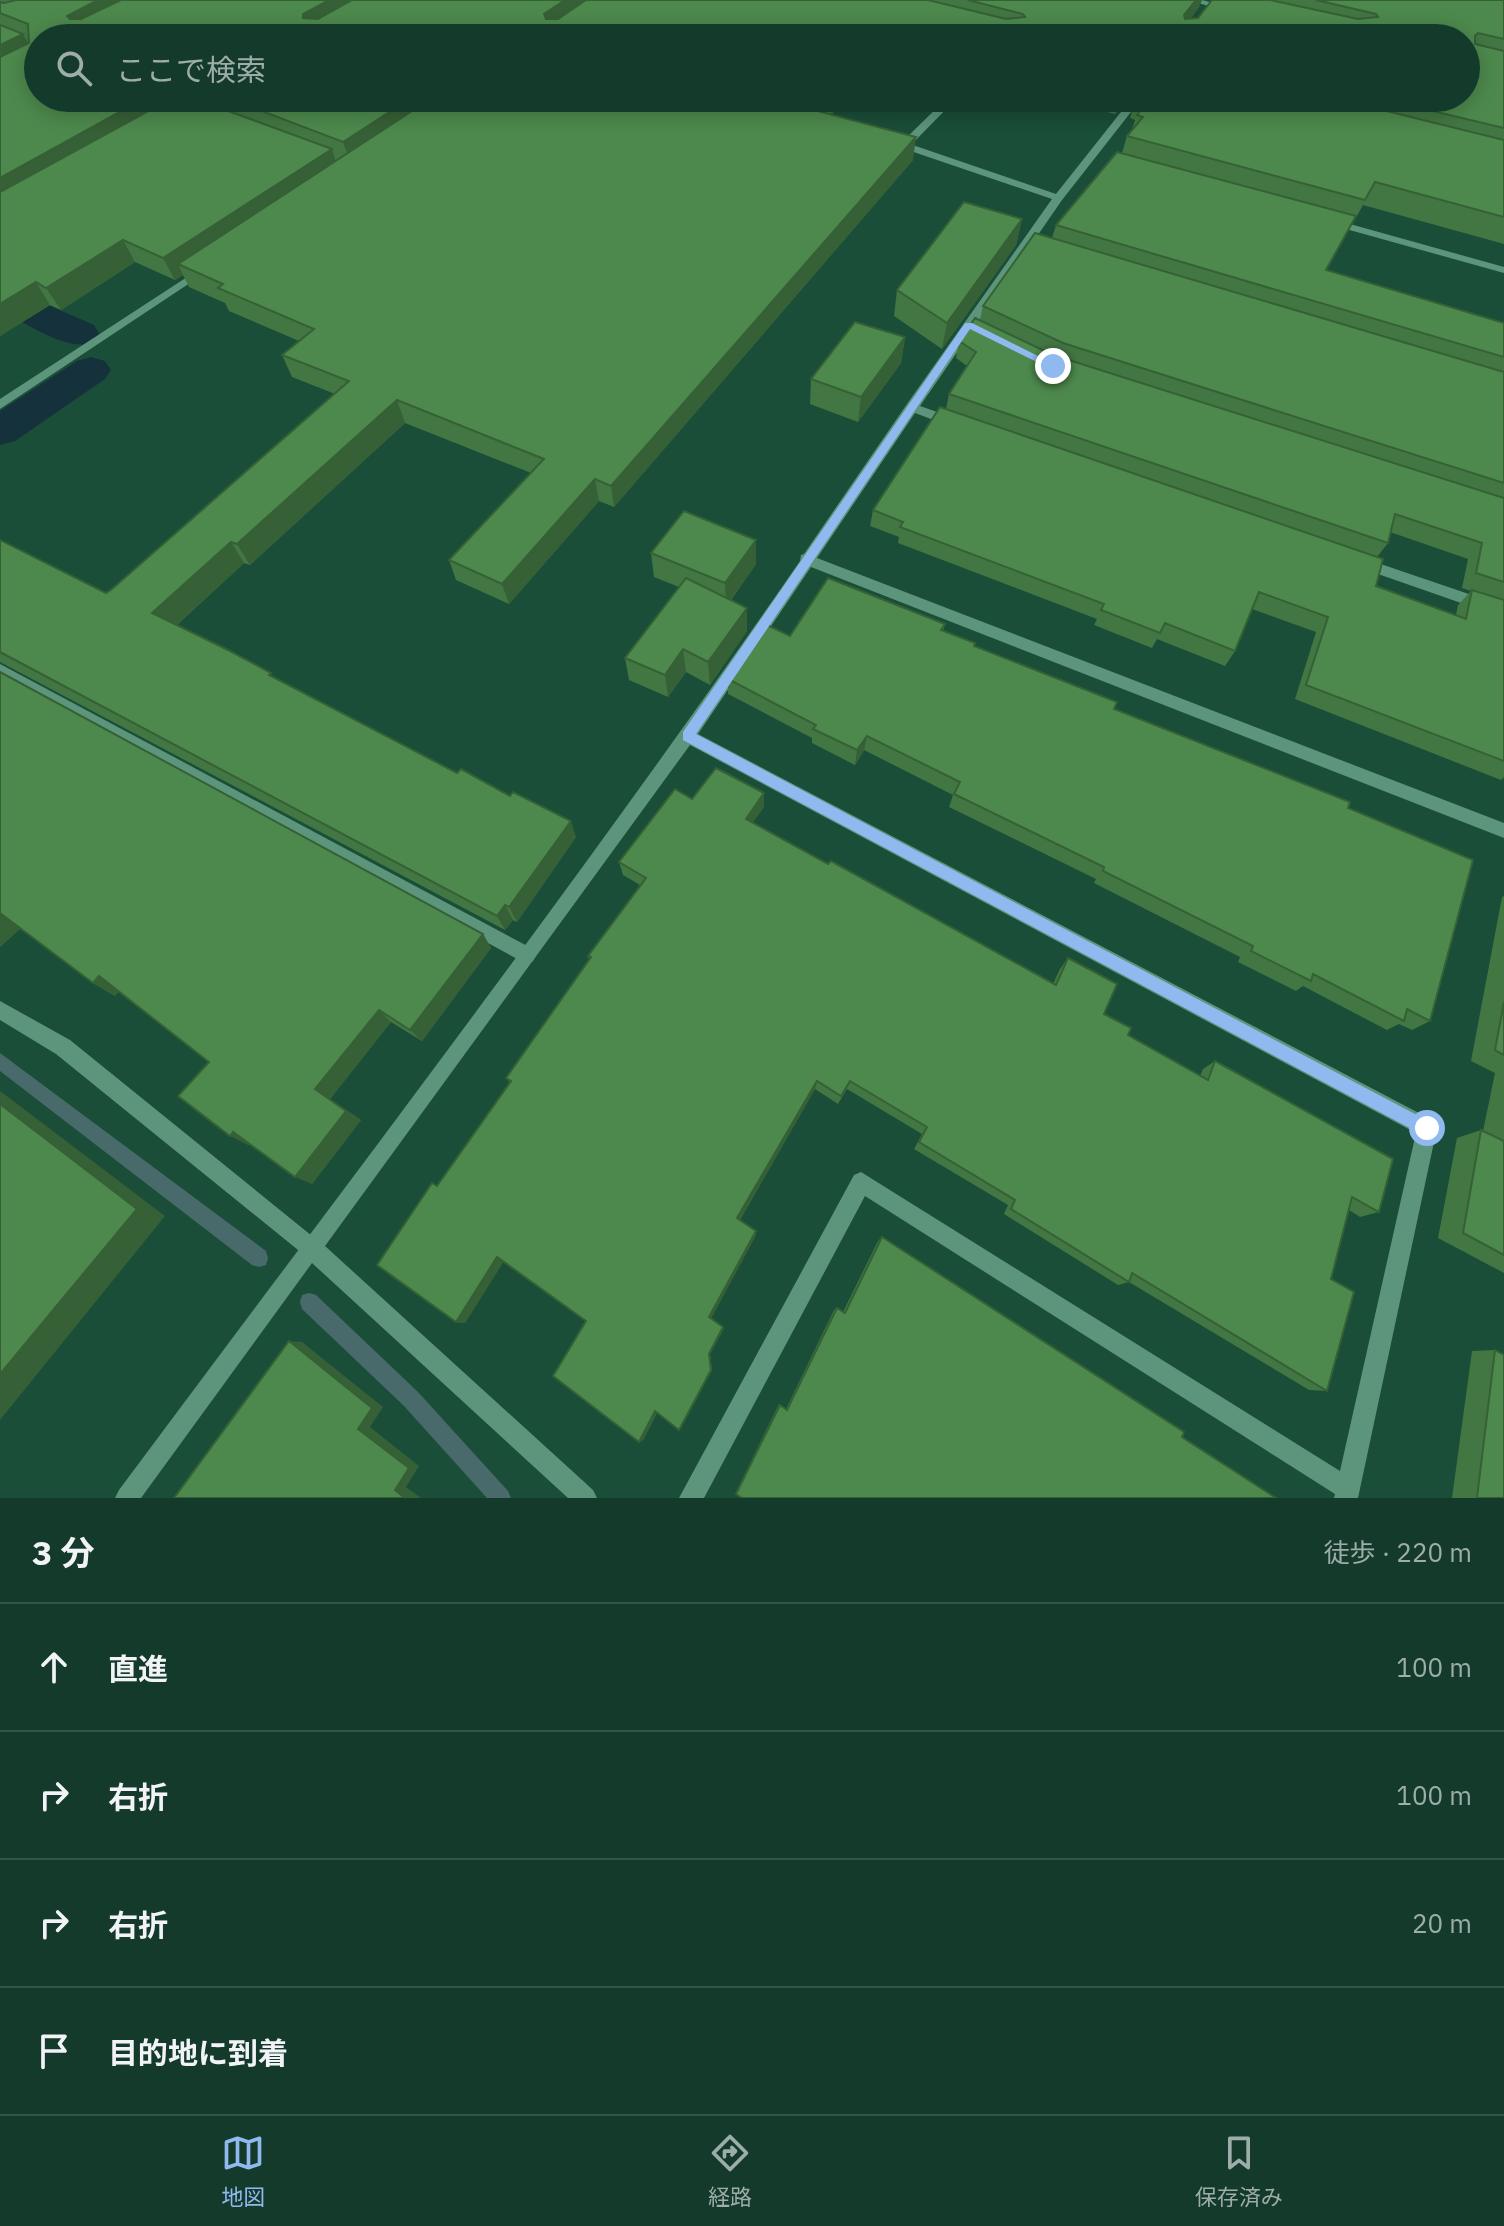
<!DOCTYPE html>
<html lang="ja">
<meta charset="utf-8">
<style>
:root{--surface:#143a2b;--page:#1d4133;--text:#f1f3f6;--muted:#9dada9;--line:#335447;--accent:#90b9f0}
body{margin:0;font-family:"IBM Plex Sans","Noto Sans JP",sans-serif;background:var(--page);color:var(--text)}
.stop{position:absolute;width:24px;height:24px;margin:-18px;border:6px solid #90b9f0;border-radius:50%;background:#fff}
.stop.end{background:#90b9f0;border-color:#fff;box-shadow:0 2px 8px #0008}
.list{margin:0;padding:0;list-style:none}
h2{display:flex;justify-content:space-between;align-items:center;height:104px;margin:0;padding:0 32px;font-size:34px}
h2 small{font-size:26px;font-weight:400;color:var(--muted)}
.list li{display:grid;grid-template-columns:52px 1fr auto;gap:24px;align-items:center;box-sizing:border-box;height:128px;padding:0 32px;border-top:2px solid var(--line)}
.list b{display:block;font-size:30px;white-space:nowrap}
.list em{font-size:26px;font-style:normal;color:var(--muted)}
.icon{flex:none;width:44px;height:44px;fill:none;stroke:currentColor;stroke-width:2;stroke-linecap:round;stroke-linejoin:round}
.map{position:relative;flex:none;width:1504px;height:1498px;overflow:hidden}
.search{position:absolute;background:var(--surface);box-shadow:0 4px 20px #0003;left:24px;right:24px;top:24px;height:88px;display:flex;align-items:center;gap:20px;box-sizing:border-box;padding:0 28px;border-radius:44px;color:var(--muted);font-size:30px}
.sheet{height:616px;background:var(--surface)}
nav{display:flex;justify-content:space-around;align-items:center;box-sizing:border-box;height:112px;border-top:2px solid var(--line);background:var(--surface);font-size:22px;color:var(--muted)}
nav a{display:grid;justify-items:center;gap:4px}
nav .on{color:var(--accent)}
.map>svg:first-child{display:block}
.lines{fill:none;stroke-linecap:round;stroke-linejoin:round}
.stream{fill:#496a6b;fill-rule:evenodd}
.canal{fill:#15313c;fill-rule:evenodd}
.service{fill:#5d957c;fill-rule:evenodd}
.minor{fill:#5d957c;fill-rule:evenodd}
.tertiary{fill:#5d957c;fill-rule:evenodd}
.wall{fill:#427642;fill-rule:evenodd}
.shaded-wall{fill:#366036}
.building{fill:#4d894d;stroke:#366036;stroke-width:2}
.route{fill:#90b9f0}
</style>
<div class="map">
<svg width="1504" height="1498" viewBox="0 0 1504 1498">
<rect width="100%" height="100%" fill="#1a4e39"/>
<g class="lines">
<g class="stream">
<path d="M0,1053L266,1251L268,1258L266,1265L259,1267L252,1265L0,1071Z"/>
<path d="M309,1293L316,1295L418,1392L508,1491L511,1498H487L404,1406L302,1309L300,1302L302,1295Z"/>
</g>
<g class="canal">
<path d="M0,284L94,325L99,334L94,343C63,351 27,323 0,310Z"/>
<path d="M91,357L105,361L111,370L105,379L15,441L0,445V411L77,361Z"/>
</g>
<g class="service">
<path d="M947,98H957L909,147H901V143Z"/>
<path d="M0,664L533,949L536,955L533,961L527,964L521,961L0,677Z"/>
<path d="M0,1001L70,1040L317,1240L320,1247L317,1254L310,1257L303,1254L56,1054L0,1020Z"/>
</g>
<g class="minor">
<path d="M1187,0H1202L1235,9L1231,12Z"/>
<path d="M1132,98H1142L1062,200L920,406L960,420V426H950L915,413L817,558L1504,823V838L811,567L698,734L1434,1121L1437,1128L1358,1498H1334L1335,1494L865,1196L704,1498H679L854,1175L861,1172L1340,1471L1416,1133L690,745L325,1246L593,1490L597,1498H568L312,1263L141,1498H115L119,1490C348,1182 582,877 800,561L801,555L804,554L907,404L1052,199L893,145V141H901L1056,194Z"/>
<path d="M1332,219L1504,267V273L1328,224V220Z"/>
<path d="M1363,558L1504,606V618L1358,567L1356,563Z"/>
</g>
<path class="tertiary" d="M204,266L210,269L208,271L0,409V399Z"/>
</g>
<g class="wall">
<path d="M0,0H1202L1199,7L1191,18H1198L1212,0H1504V244L1363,205L1326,271L1504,323V777L1501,780L1295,699L1316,632L1252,609L1235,651L1225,666L1157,639L1152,648L1094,625L1097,619L898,543L899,537L870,526L873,510L946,409L949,394L967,366L956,358L959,341L980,320L983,306L1052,238L1056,225L1122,153L1127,136L1132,130L1135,120L1130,118L1136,98H1466V38H38L170,99L201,101L200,98H849L831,115L823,113L913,160L614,507L599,501L509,604L456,580L449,560L531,473L405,423L250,565L244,563L177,625L576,837L517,922L513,920L505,930L0,662V540L106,593L112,589L335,394L292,377L282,355L299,341L229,311L225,303L189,287L183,275L175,280L135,262L61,310L50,305L0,336ZM1390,532L1468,559L1462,588L1471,591L1458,605L1456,615L1376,586L1377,557L1388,543Z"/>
<path d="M1051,98H1128L1115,114Z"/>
<path d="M1022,219L1016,245L942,349L894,316L897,290Z"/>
<path d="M905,337L901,363L858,422L810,404L811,379Z"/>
<path d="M756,540V564L731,600L747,631L710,685L686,672L668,697L629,680L625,658L679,587L654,577L651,553Z"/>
<path d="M945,624L943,631L974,646L1114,709L1348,808L1430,1021L1412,1030L1399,1024L1387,1030L1303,986L1296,991L1238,962L1240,957L1094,883L1096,879L949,807L953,795L864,750L855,765L812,743V738L728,694V679Z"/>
<path d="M0,672L483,934L491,948L422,1041L391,1022L330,1099L361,1120L312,1184L249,1144L248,1145L209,1062L119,991L115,996L93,983L21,928L0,947Z"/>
<path d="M692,799L764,807L753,822L828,864L1053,984L1060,969L1068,958L1104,1014L1128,1035L1200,1076L1203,1069L1215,1061L1379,1212L1360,1217L1349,1210L1331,1279L1327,1391L1309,1390L1129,1282L1118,1285L1004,1214L1008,1205L914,1149L922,1134L847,1089L838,1104L815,1089L740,1220L756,1235L711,1318L724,1328L710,1354L712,1370L681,1428L657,1413L643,1440L639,1442L586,1321L503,1262L465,1323L456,1322L437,1186L510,1083L506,1078L589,959L588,956L640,885L623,875L619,862Z"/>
<path d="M1504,896V1273L1438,1238L1457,1138L1481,1130L1483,1131L1495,1073L1471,1061L1502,897Z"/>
<path d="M882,1237L1184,1432L736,1494L737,1490L779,1404L786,1409L834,1310L837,1308L843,1312L878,1241Z"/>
<path d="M1495,1350L1504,1498H1452L1472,1351Z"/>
</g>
<g class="shaded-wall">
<path d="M98,0H150L78,37L67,16Z"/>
<path d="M329,0H373L310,38L303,18V14Z"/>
<path d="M565,0H600L547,36L544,14Z"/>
<path d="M1196,0H1202L1199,7L1178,36L1184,15Z"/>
<path d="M901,29L900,38H892Z"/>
<path d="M23,34L35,56L0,73V45Z"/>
<path d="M145,98H169L174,109L0,209V178Z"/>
<path d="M411,98H451L351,164L343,142Z"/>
<path d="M832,98H849L831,115Z"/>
<path d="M1120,98H1128L1115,114Z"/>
<path d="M824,101L822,123L814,110Z"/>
<path d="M916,137L913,160L614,507L611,486Z"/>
<path d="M332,149L339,172L178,264L183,275L175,280L163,258Z"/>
<path d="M1022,219L1016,245L942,349L947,323Z"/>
<path d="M123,240L135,262L61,310L46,288Z"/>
<path d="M36,282L50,305L0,336V304Z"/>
<path d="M905,337L901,363L858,422L861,397Z"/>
<path d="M397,400L405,423L250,565L237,544Z"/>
<path d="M595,479L599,501L509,604L502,584Z"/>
<path d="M756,540V564L726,606L725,583Z"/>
<path d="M231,542L244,563L168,633L152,613Z"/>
<path d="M747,608V631L710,685L708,662Z"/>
<path d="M683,649L686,672L668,697L665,675Z"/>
<path d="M867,736L864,750L855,765L857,750Z"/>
<path d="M764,793V807L746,832V819Z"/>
<path d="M571,821L576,837L517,922L509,907Z"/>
<path d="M505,905L513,920L505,930L497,916Z"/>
<path d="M0,913L22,927L0,947Z"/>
<path d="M483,934L491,948L422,1041L410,1030Z"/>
<path d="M99,976L121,989L115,996L93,983Z"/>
<path d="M379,1010L391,1022L330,1099L361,1120L312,1184L295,1177L315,1089Z"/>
<path d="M817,1081L815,1089L738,1223L737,1218Z"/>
<path d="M0,1091L165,1216L0,1420Z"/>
<path d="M233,1132L252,1141L248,1145L230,1136Z"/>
<path d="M756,1231V1235L711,1319L709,1317Z"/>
<path d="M497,1257L504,1261L465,1323L456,1322Z"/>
<path d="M723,1327L724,1328L710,1354L712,1370L681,1428L679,1430L709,1354Z"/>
<path d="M289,1341L302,1342L383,1407L370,1427L419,1466L406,1487L421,1498H405L395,1490L358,1429Z"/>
<path d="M658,1410L643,1440L639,1442L655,1411Z"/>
</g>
<g class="building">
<path d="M16,0H98L67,16L70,19H81L121,0H329L303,14V18L318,19L352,0H565L544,14L546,19H558L586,0H928L1006,19L1025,17L1023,14L968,0H1196L1184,15L1185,19L1198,18L1212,0H1270L1358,19L1378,17L1376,14L1316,0H1504V39L1478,33L1475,36V44L1504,51V128L1378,98H1466V38H936L901,29L892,38H38V98H145L0,178V57L29,43L28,24L0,13V2L4,3Z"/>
<path d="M0,25L23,34L0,45Z"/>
<path d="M172,98H193L332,149L163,258L123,240L46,288L36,282L0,304V192Z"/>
<path d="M228,98H411L343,142Z"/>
<path d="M432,98H815L824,101L814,110L916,137L611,486L595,479L502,584L449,560L544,459L397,400L237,544L231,542L152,613L230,651L271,673L269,675L457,773L461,769L510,796L513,792L571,821L509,907L505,905L497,916L0,652V540L106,593L112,589L349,381L282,355L314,329L218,288L223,284L178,264Z"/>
<path d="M1144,98H1334L1504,140V217L1375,182L1365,200L1127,136L1143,117L1137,115L1149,99Z"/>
<path d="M1117,152L1356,216L1326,270L1504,323V357L1056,225Z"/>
<path d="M964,202L1022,219L947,323L897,290Z"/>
<path d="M1035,233L1504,372V483L1063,343L983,306Z"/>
<path d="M975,318L1053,355L1504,498V582L1476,573L1482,543L1395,514L1388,543L949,394L976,352L959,341Z"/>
<path d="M855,322L905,337L861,397L811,379Z"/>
<path d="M940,407L1383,559L1376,586L1466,619L1472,590L1504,600V761L1306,685L1328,617L1259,592L1235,651L1165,623L1160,633L1101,610L1104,604L900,527L903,522L873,510Z"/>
<path d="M684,511L756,540L725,583L651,553Z"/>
<path d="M686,578L747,608L708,662L683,649L665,675L625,658Z"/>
<path d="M828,578L945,624L941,630L975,643L974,646L1117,702L1114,709L1350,802L1348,808L1473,860L1430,1021L1407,1009L1404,1021L1313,974L1311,981L1251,951L1253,946L1103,871L1104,867L954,794L960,782L867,736L857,750L813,729L816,725L728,679L765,624L790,636Z"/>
<path d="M0,672L483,934L410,1030L379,1010L315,1089L346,1111L295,1177L233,1132L230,1136L178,1096L209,1062L99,976L93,983L0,913Z"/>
<path d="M716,768L764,793L746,819L828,864L831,861L1056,985L1068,958L1117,984L1104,1014L1131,1028L1128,1035L1208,1080L1215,1061L1393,1159L1379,1212L1352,1197L1331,1279L1354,1292L1327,1391L1132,1273L1129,1282L1011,1209L1015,1200L919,1142L927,1127L850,1081L841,1096L817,1081L737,1218L756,1231L709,1317L723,1327L709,1354L711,1370L679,1430L655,1411L639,1442L553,1376L586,1321L497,1257L456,1322L377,1265L432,1183L437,1186L511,1081L506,1078L591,957L588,956L646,878L619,862L675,789L692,799Z"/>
<path d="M1504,1002V1055L1495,1050Z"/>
<path d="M0,1104L137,1209L0,1374Z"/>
<path d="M1481,1130L1504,1141V1255L1463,1233Z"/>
<path d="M882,1237L1184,1432L1182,1437L1276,1498H742L736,1494L780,1405L787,1410L837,1308L845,1313Z"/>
<path d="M289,1341L372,1408L358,1429L409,1468L395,1490L405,1498H174Z"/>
<path d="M1495,1350L1504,1355V1498H1477Z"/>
</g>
<path class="route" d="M965,323H972L1058,366L1049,368L970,329L696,734L1432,1123V1134H1421L683,740V732Z"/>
</svg>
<div class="stop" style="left:1427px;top:1128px"></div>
<div class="stop end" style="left:1053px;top:366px"></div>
<div class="search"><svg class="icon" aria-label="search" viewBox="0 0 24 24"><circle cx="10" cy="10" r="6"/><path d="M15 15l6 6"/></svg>ここで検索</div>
</div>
<section class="sheet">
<h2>3 分<small>徒歩 · 220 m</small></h2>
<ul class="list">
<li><svg class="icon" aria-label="ahead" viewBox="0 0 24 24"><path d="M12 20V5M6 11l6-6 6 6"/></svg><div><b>直進</b></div><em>100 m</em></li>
<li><svg class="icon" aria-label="right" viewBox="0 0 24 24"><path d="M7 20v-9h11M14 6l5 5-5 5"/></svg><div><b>右折</b></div><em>100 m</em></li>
<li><svg class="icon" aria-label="right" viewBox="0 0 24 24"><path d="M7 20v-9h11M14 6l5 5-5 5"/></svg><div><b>右折</b></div><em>20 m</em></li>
<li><svg class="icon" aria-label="arrive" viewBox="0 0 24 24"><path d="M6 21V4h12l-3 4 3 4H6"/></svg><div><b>目的地に到着</b></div></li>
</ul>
</section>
<nav>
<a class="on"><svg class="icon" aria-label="map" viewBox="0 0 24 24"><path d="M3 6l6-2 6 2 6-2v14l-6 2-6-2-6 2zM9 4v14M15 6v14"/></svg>地図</a>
<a><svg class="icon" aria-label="directions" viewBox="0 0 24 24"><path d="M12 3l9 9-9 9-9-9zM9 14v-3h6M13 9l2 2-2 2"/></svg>経路</a>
<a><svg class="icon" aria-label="saved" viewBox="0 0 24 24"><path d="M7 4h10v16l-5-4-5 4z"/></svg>保存済み</a>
</nav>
